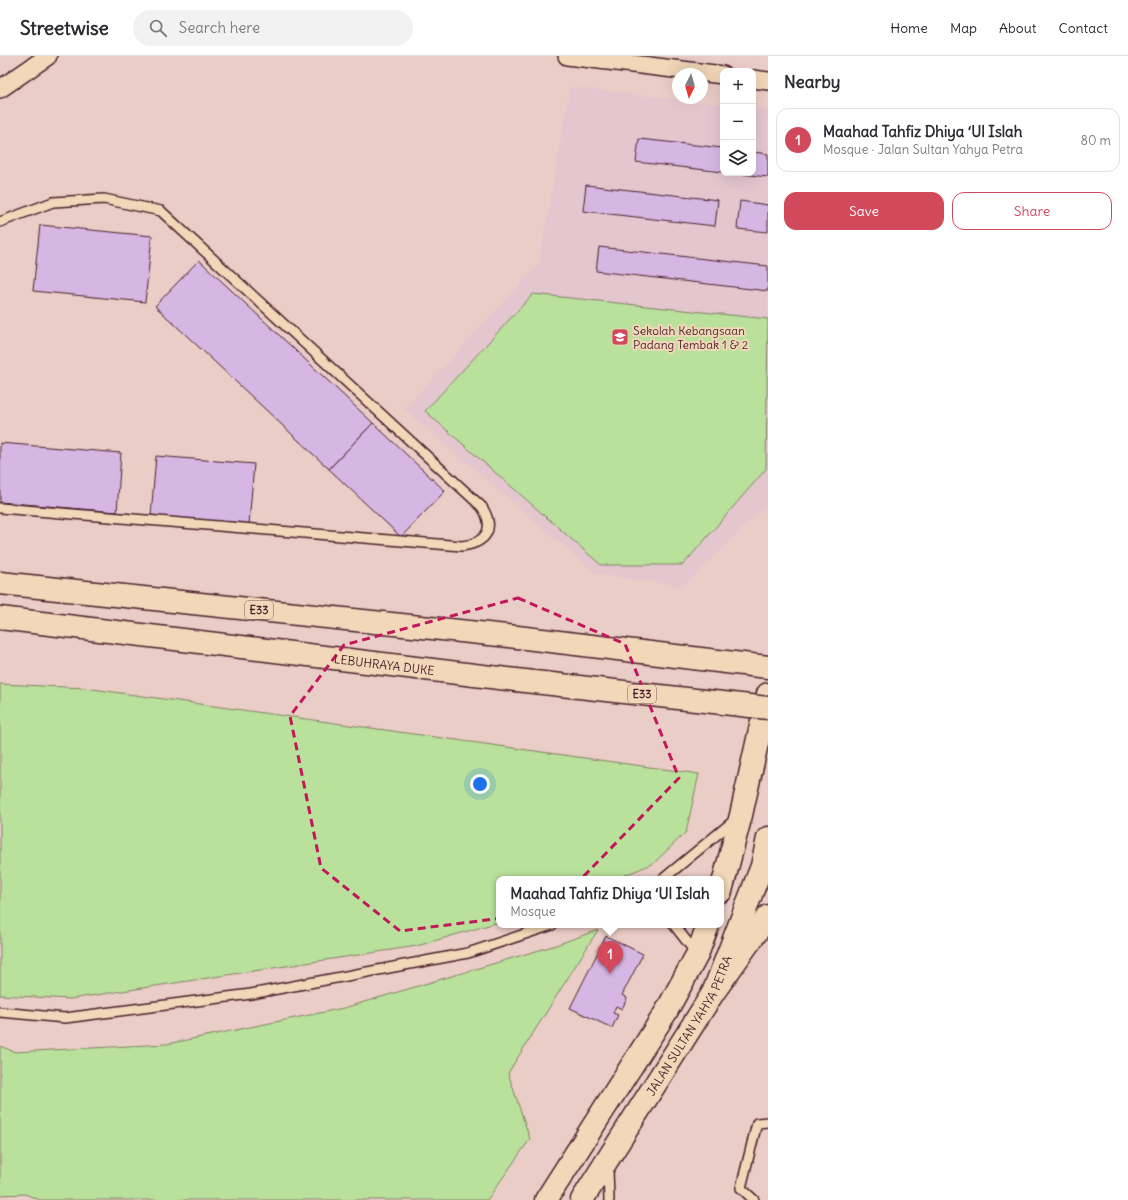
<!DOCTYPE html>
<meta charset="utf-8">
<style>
:root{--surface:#fff;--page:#f2f2f3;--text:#2b2b33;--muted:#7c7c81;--line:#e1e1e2;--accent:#d1495b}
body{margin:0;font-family:Delius,sans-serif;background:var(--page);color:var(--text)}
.controls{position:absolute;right:12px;top:12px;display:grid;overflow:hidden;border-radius:8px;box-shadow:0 4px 16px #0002}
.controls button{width:36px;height:36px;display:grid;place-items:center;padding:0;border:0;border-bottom:1px solid var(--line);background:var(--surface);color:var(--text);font:20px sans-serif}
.compass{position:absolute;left:672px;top:12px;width:36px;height:36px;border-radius:50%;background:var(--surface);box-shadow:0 4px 16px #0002;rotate:185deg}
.you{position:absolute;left:480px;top:728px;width:14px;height:14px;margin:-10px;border:3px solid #fff;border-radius:50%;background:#1a73e8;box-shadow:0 0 0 6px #1a73e833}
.badge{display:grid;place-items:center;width:26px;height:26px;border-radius:50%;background:var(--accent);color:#fff;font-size:13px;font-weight:700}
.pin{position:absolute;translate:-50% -33px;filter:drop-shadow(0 1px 2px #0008)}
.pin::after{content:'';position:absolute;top:21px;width:14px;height:12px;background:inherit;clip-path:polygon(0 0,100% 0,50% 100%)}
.popup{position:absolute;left:496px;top:820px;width:228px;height:52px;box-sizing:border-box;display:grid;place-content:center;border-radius:8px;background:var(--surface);filter:drop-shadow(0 1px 3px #0005);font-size:13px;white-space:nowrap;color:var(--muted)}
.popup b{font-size:15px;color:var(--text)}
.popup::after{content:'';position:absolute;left:50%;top:100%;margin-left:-8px;border:8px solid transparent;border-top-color:var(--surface)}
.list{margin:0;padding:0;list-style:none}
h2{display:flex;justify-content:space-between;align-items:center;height:52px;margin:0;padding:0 16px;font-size:17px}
h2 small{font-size:13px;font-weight:400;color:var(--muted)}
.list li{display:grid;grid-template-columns:26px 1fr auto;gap:12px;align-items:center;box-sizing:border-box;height:64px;margin:0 8px 8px;padding:0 8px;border:1px solid var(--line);border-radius:12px}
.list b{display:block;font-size:15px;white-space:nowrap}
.list p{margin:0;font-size:13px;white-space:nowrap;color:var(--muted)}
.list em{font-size:13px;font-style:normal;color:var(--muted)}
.actions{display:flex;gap:8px;padding:12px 16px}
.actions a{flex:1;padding:9px 0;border:1px solid var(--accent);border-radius:12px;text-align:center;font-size:14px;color:var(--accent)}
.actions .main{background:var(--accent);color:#fff}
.icon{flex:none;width:22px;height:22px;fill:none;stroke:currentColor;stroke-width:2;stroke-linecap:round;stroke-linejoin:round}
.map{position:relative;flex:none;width:768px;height:1144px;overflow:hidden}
header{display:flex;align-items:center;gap:24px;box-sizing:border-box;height:56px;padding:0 20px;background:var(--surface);border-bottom:1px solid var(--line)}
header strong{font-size:19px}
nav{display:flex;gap:22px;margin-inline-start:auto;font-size:14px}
.search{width:280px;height:36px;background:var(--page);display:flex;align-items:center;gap:10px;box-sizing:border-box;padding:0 14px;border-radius:22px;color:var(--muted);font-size:15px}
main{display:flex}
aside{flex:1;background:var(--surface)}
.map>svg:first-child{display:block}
.built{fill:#e4c6cf}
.green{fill:#b9e19c;stroke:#828064}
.building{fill:#d6b7e4;stroke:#4a1f2b}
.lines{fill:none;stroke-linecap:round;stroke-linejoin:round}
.service-casing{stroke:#4a1f2b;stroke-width:12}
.minor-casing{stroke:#4a1f2b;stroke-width:20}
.secondary-casing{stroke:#4a1f2b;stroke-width:25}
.motorway-casing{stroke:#4a1f2b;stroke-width:25}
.service{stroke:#f2d7b9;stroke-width:9}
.minor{stroke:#f2d7b9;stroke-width:17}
.secondary{stroke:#f2d7b9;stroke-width:22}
.motorway{stroke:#f2d7b9;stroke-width:22}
.motorway-bridge-casing{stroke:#4a1f2b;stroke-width:25;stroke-linecap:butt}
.motorway-bridge{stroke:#f2d7b9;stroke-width:22}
.marked{fill:none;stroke:#c2185b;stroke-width:3;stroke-dasharray:8 5;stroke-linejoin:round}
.labels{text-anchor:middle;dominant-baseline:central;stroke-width:4;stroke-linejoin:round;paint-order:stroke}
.shield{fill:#f2d7b9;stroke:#7c5656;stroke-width:1}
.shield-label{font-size:11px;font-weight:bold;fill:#4a1f2b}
.poi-label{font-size:12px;fill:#4a1f2b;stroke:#f2d7b9;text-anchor:start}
.street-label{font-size:12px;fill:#4a1f2b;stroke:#f2d7b9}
</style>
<header>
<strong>Streetwise</strong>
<div class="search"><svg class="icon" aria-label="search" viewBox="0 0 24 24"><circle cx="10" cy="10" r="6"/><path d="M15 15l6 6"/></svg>Search here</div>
<nav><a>Home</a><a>Map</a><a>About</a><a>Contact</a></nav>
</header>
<main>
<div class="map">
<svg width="768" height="1144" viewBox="0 0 768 1144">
<rect width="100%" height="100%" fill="#eacdc6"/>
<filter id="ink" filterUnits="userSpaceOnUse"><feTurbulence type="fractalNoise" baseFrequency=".025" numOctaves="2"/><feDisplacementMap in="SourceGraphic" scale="8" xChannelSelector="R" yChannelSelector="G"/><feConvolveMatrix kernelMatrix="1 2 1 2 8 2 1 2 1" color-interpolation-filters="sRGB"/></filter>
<g filter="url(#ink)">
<path class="built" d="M570,31L723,49V117H753V52L768,54V448L684,530L596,518L404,353L539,208Z"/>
<g class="green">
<path d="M533,238L768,263L766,413L683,509H601L425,355Z"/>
<path d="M0,628L85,632L699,718L686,776L654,807L616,823H499V866L417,890L70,943L0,939Z"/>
<path d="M598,874L508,1017L530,1083L487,1144H40L25,1138L0,1139V990L15,996L167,988L344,952L553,890Z"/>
</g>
<g class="building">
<path d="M639,83L723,92V116L636,106Z"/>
<path d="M753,96L768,98V121L731,117H753Z"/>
<path d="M586,129L718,144L715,170L583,155Z"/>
<path d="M740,145L768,149V176L737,173Z"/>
<path d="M40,169L152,180L145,246L33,235Z"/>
<path d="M599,191L768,210V235L596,215Z"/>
<path d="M199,204L373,367L329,413L155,250Z"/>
<path d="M373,367L445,435L401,481L329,413Z"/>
<path d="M0,387L121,397L117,456L0,446Z"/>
<path d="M156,400L254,408L249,468L151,460Z"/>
<path d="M606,880L643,898L622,939L627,942L622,953L616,950L613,957L618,959L612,972L570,952Z"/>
</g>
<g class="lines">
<g class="service-casing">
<g id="service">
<path d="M0,166L53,146L104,143L161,155L482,451C496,473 486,487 462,490L0,452"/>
<path d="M663,823L736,763"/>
<path d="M674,869L696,897"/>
<path d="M0,956L65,962L251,938L468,897L552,869"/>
<path d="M608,1112L609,1144"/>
<path d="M754,1144L741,1132L757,1067L768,1066"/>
</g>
</g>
<g class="minor-casing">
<g id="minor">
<path d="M567,0L723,19"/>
<path d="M753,23L768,25"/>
<path d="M0,33L48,0"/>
</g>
</g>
<g class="secondary-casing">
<g id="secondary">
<path d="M721,835L741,759L768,638"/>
<path d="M546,1144L666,956L697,899L708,869"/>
<path id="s1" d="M582,1144L713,937L762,810L768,782"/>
</g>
</g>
<g class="motorway-casing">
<g id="motorway">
<path d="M0,527L517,581L768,611"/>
<path id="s2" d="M0,562L516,624"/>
<path d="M713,937L768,860"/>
</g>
</g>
<use href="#service" class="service"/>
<use href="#minor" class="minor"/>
<use href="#secondary" class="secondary"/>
<use href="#motorway" class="motorway"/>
<g class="motorway-bridge-casing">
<path id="motorway-bridge" d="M516,624L768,652"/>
</g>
<use href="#motorway-bridge" class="motorway-bridge"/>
</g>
</g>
<path class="marked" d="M518,542L625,588L679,722L549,856L400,875L321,812L290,660L344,589Z"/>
<defs>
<g id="school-square" transform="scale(0.9)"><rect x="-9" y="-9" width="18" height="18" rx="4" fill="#d1495b" stroke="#f2d7b9"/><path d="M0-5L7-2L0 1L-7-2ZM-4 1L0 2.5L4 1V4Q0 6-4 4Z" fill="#fff"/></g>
</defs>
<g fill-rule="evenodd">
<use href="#school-square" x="620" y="281"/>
</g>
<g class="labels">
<g class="shield">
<rect x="245" y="545" width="28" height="18" rx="3"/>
<rect x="628" y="629" width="28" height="18" rx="3"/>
</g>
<g class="shield-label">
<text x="259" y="554">E33</text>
<text x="642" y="638">E33</text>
</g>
<g class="poi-label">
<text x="633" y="274">Sekolah Kebangsaan<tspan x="633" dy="14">Padang Tembak 1 &amp; 2</tspan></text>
</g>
<g class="street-label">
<text stroke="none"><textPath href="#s2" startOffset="387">LEBUHRAYA DUKE</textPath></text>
<text stroke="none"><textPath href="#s1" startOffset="205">JALAN SULTAN YAHYA PETRA</textPath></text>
</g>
</g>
</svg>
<div class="controls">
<button>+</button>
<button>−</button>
<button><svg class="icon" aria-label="layers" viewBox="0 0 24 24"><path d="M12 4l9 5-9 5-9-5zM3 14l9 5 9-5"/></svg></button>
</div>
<svg class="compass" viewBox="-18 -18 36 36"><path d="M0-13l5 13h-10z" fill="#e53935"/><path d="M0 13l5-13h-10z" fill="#7c7c81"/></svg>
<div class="you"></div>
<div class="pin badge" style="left:610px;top:918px">1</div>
<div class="popup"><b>Maahad Tahfiz Dhiya ‘Ul Islah</b>Mosque</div>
</div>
<aside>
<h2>Nearby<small></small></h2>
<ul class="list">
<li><span class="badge">1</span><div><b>Maahad Tahfiz Dhiya ‘Ul Islah</b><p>Mosque · Jalan Sultan Yahya Petra</p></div><em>80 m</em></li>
</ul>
<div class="actions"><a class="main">Save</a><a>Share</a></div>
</aside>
</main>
